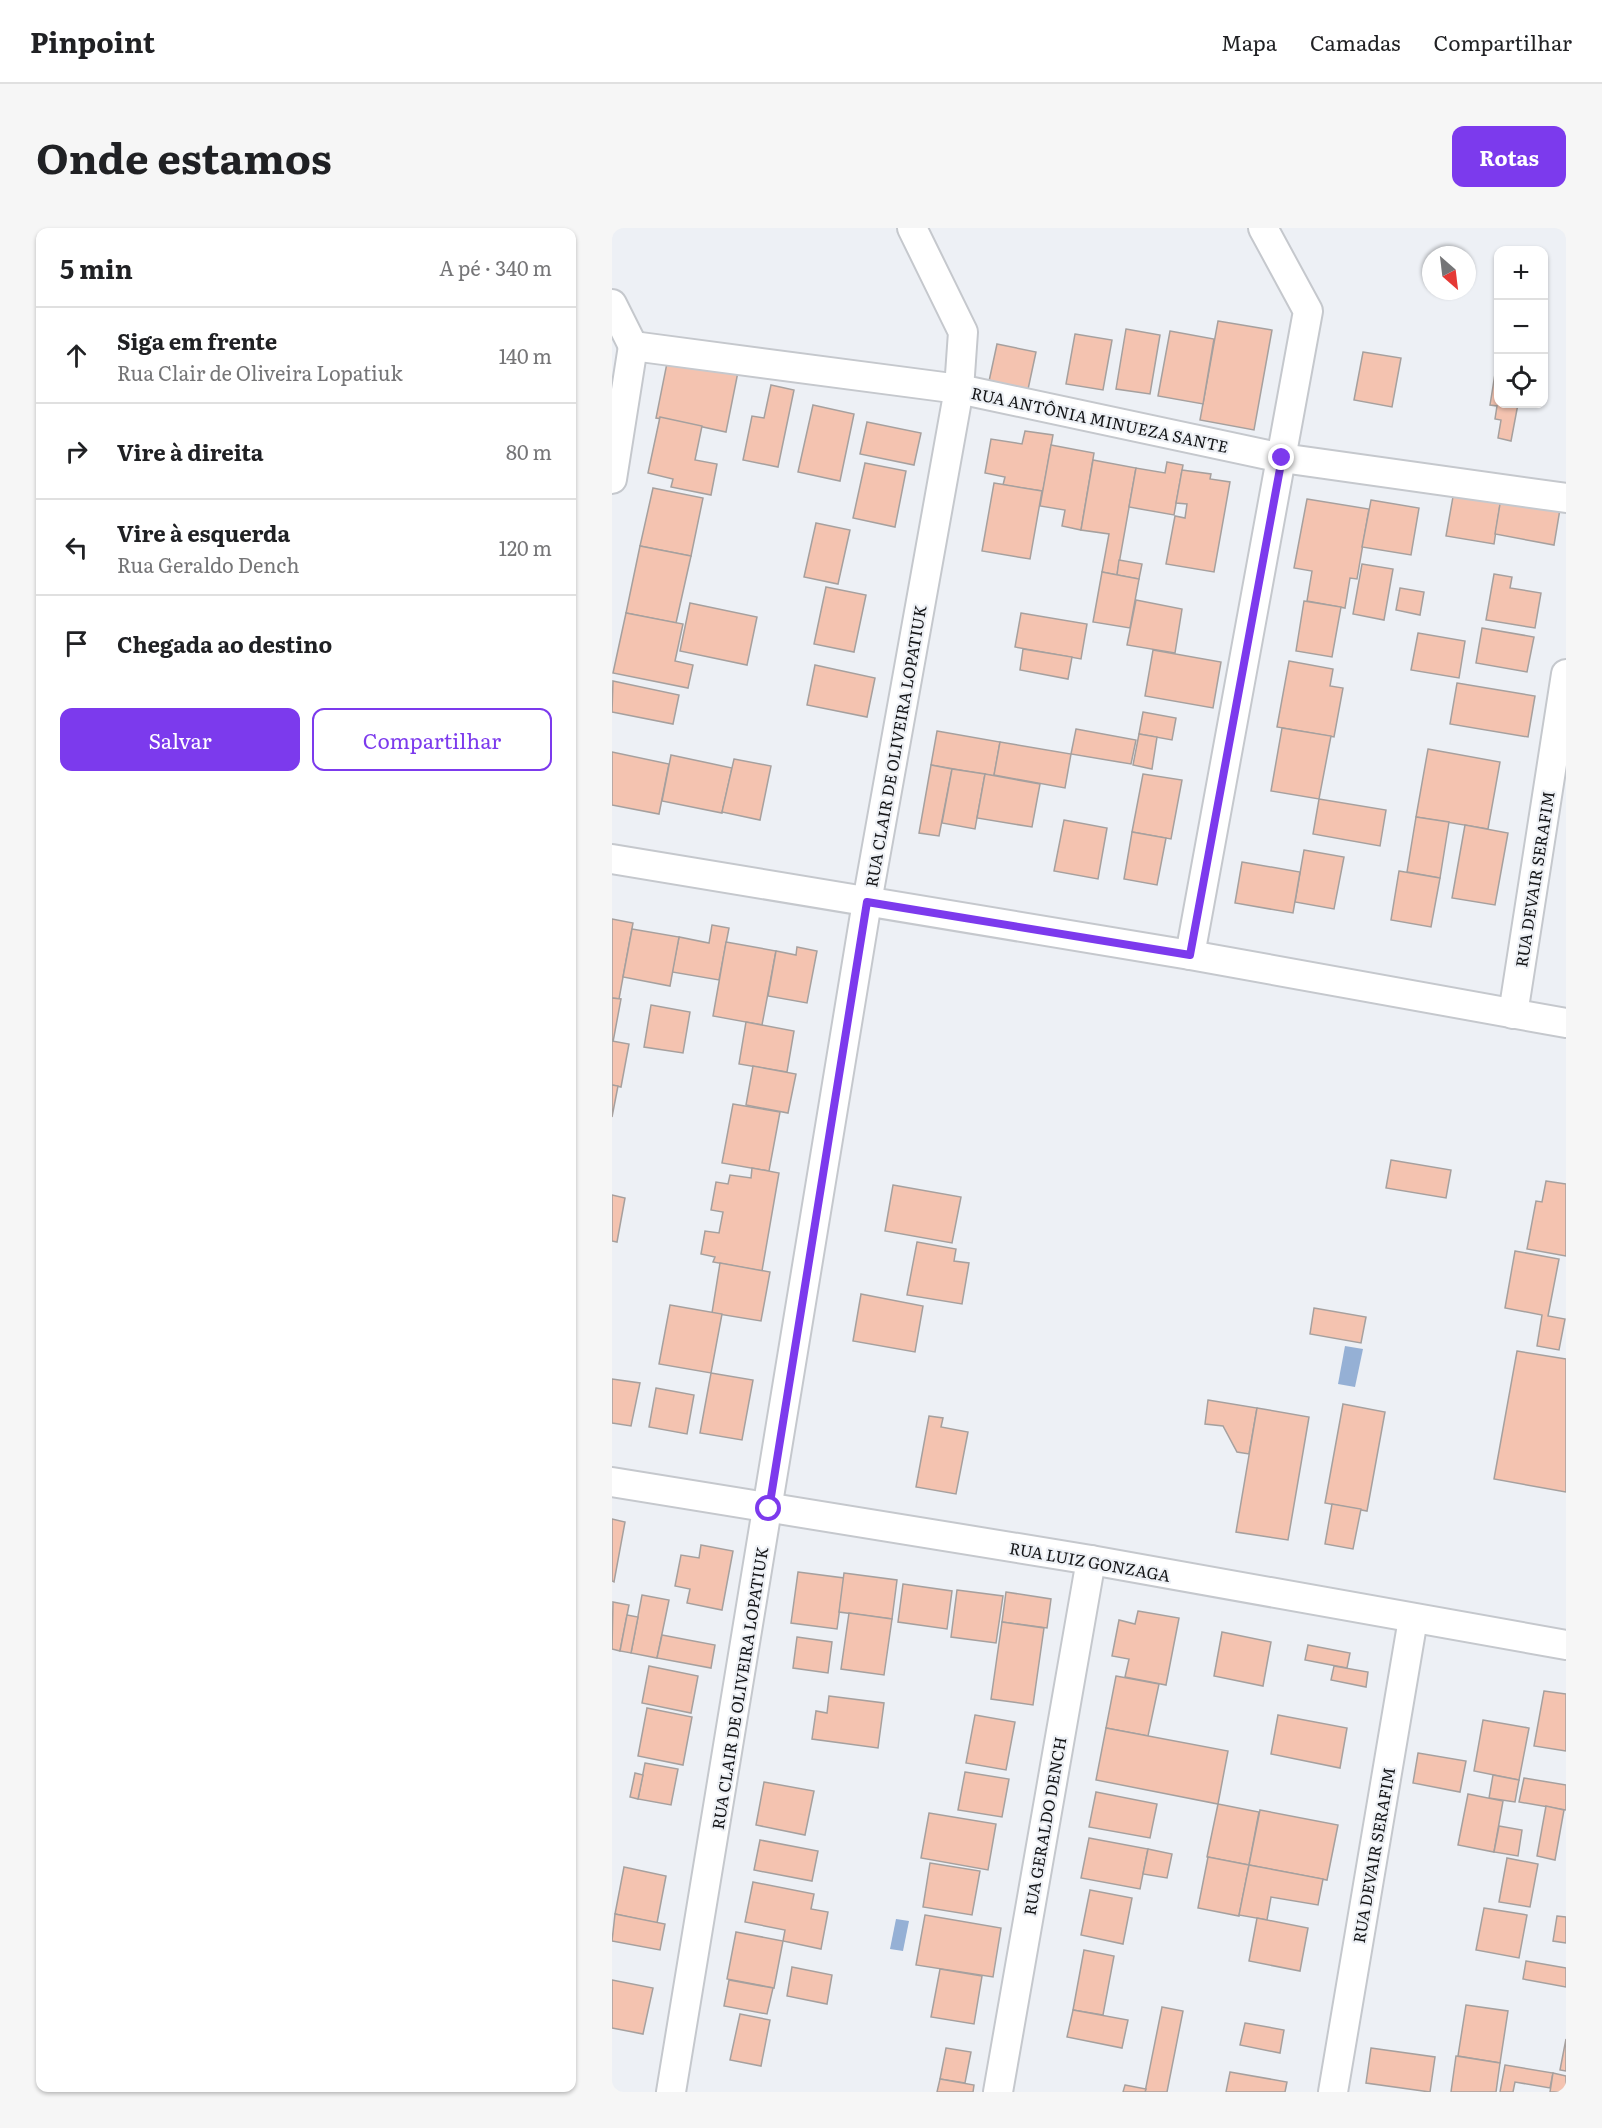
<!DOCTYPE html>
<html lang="pt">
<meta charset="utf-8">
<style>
:root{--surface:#fff;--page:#f6f6f6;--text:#202124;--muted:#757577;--line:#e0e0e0;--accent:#7c3aed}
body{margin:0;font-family:Literata,serif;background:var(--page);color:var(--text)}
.controls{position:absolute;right:18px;top:18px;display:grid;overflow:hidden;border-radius:12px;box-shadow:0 2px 4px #0004}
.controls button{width:54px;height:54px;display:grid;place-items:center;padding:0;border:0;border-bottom:2px solid var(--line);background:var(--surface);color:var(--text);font:30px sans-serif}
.compass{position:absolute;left:810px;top:18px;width:54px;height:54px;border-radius:50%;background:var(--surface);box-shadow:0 2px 4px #0004;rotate:152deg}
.stop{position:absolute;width:18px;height:18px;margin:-14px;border:4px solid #7c3aed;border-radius:50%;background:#fff}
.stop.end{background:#7c3aed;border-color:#fff;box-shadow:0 2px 6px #0008}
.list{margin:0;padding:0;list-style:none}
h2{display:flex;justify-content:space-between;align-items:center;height:78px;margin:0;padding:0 24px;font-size:26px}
h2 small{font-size:20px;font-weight:400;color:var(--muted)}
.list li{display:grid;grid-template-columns:39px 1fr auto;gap:18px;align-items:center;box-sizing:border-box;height:96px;padding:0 24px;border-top:2px solid var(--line)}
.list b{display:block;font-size:22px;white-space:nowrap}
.list p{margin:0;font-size:20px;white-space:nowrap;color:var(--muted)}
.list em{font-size:20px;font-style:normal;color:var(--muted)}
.actions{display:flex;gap:12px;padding:18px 24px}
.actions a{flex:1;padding:14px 0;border:2px solid var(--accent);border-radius:12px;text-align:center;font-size:21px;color:var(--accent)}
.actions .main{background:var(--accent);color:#fff}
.icon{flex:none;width:33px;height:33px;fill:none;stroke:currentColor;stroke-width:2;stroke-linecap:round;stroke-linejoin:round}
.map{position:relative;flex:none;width:954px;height:1864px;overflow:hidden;border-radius:12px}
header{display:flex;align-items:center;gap:36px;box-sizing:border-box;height:84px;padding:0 30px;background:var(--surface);border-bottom:2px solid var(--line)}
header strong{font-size:28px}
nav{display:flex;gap:33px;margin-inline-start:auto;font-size:21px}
.intro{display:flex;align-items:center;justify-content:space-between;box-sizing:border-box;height:144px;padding:0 36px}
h1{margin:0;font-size:42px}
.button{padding:15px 27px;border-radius:12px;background:var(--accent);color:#fff;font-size:21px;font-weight:700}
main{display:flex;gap:36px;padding:0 36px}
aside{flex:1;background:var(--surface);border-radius:12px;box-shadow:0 2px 4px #0004}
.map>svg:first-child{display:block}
.water{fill:#95b0d5}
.building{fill:#f4c3b0;stroke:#a6a09e;stroke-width:1.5}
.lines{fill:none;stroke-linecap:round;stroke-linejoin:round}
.street-casing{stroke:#c5c8cd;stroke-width:32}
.street{stroke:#fff;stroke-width:28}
.route{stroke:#7c3aed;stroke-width:8}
.labels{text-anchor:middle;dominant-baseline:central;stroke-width:4.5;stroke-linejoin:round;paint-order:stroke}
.street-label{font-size:16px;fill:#141517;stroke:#edf0f5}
</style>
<header>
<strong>Pinpoint</strong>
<nav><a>Mapa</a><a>Camadas</a><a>Compartilhar</a></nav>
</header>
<div class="intro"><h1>Onde estamos</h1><a class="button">Rotas</a></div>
<main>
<aside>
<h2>5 min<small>A pé · 340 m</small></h2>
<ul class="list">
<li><svg class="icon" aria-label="ahead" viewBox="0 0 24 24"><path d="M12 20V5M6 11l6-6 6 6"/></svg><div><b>Siga em frente</b><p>Rua Clair de Oliveira Lopatiuk</p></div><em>140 m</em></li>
<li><svg class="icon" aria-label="right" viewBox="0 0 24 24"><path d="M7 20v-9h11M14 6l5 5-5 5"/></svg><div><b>Vire à direita</b></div><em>80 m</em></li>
<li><svg class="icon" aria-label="left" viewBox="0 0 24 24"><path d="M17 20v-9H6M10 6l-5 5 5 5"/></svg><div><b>Vire à esquerda</b><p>Rua Geraldo Dench</p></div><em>120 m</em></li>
<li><svg class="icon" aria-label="arrive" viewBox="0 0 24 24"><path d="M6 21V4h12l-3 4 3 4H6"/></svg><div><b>Chegada ao destino</b></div></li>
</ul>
<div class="actions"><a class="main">Salvar</a><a>Compartilhar</a></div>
</aside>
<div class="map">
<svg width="954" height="1864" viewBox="0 0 954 1864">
<rect width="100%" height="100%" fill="#edf0f5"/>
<g class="water">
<path d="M733,1118L751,1121L743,1159L726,1156Z"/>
<path d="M284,1691L297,1693L291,1723L278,1721Z"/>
</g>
<g class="building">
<path d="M606,93L660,102L642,202L588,192Z"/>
<path d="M514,101L548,107L538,166L504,161Z"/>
<path d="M558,103L602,111L591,176L546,168Z"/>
<path d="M463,106L500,112L491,162L454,156Z"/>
<path d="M385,116L424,124L415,166L376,158Z"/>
<path d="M751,124L789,130L780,179L742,172Z"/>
<path d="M886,127V176H906L899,213L886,210L889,192L883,191L885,178L878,177Z"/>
<path d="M55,135L127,139L114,204L59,192L44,190Z"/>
<path d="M159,157L182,162L166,239L131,232L140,188L152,190Z"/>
<path d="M201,177L242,186L228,253L186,244Z"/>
<path d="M48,189L90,198L83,232L105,236L99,267L59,259L61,251L36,245Z"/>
<path d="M255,194L309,205L302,237L248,226Z"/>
<path d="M413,203L441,207L431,263L391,257L393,249L373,245L379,211L410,216Z"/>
<path d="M439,217L482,225L469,302L450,298L453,282L428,278Z"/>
<path d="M481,232L524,240L505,347L490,344L497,306L469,302Z"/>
<path d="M555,234L571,237L562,287L517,279L524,240L553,245Z"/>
<path d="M253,235L294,243L283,299L241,290Z"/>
<path d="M570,242L599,246L598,251L618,254L602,344L554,336L563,288L573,290L575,276L564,275Z"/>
<path d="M382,255L430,263L418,331L370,323Z"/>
<path d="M41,260L91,270L79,328L28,318Z"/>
<path d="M842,263L889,270L882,316L834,308Z"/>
<path d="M889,270L948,281L942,317L883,306Z"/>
<path d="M695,271L757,281L745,351L738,350L733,380L695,373L700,343L682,340Z"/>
<path d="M759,272L807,280L799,327L750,319Z"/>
<path d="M204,295L238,302L226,356L192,349Z"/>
<path d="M28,318L79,328L64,395L14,385Z"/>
<path d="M507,332L530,336L527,351L505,347Z"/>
<path d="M750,336L781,341L772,392L741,386Z"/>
<path d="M490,344L527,351L518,400L481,394Z"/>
<path d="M882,346L900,349L898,360L929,365L923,400L874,392Z"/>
<path d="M214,359L254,367L242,424L202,416Z"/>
<path d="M788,360L812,364L808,387L784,382Z"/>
<path d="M524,372L570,381L563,425L515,417Z"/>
<path d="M692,373L729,379L720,429L684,423Z"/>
<path d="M78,375L145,389L135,437L68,423Z"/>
<path d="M14,385L71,396L63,433L81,437L76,460L1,445Z"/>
<path d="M409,385L475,396L469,431L403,419Z"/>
<path d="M870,400L922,409L915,444L864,435Z"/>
<path d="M806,405L853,413L847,450L799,442Z"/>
<path d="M411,421L460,429L456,451L408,442Z"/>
<path d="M541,422L609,434L601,480L533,468Z"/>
<path d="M677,433L721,441L718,458L731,460L722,509L665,499Z"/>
<path d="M203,437L263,450L255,489L195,477Z"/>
<path d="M1,453L67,467L61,496L0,484Z"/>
<path d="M845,455L923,468L916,509L838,496Z"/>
<path d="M531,484L564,490L560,512L527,506Z"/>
<path d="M670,500L719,508L707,571L659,563Z"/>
<path d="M464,501L524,512L519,536L459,526Z"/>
<path d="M325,503L388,514L382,548L319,537Z"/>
<path d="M527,506L545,509L540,541L521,537Z"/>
<path d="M388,514L459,526L453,560L382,547Z"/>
<path d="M816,521L888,534L876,601L804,589Z"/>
<path d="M0,524L57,536L47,586L0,577Z"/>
<path d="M59,527L120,540L110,585L50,573Z"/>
<path d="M122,531L159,538L148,592L110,584Z"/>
<path d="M319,537L340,541L327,608L307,605Z"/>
<path d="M340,541L373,546L363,601L330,595Z"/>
<path d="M373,546L428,556L420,599L365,590Z"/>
<path d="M531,546L570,552L559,611L520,604Z"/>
<path d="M707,571L774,582L768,618L701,606Z"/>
<path d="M804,589L837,594L828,650L795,644Z"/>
<path d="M452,592L495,600L486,651L442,643Z"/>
<path d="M853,597L896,605L883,677L840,670Z"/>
<path d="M520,604L554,610L545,657L512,651Z"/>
<path d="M692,622L732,629L722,681L683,674Z"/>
<path d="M630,634L688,644L681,685L623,675Z"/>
<path d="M787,643L828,650L819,699L779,692Z"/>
<path d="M0,691L21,695L7,771L0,770Z"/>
<path d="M100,697L117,700L107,752L60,744L67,709L97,715Z"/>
<path d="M20,701L67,709L58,758L11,749Z"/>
<path d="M114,714L164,723L150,797L101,788Z"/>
<path d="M185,719L205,723L195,775L156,768L164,723L184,727Z"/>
<path d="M0,770L9,771L1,814L0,813Z"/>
<path d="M39,777L78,784L71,825L32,819Z"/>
<path d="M134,794L182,803L175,844L127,836Z"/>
<path d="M0,813L17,816L9,859L0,857Z"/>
<path d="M141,838L184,846L176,885L134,877Z"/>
<path d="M0,857L6,858L0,889Z"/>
<path d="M121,876L168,884L157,943L110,935Z"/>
<path d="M779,932L839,942L834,970L774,960Z"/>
<path d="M140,940L167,945L150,1043L101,1034L103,1029L89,1026L93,1003L107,1005L111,984L99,982L104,954L116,956L118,947L139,950Z"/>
<path d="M934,953L954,956V1028L915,1021L924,973L930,974Z"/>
<path d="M281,957L349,969L340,1015L273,1003Z"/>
<path d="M0,967L13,970L5,1014L0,1013Z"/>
<path d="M305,1014L344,1021L342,1033L357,1035L350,1076L295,1067Z"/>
<path d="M903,1023L947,1031L936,1088L953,1091L947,1122L925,1118L930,1087L893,1080Z"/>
<path d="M108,1035L158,1044L149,1093L100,1085Z"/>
<path d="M249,1066L311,1078L303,1124L241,1113Z"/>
<path d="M58,1077L110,1086L99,1145L47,1136Z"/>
<path d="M702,1080L754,1089L749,1115L698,1106Z"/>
<path d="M905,1123L954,1131V1264L882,1251Z"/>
<path d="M99,1145L141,1152L130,1212L88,1205Z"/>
<path d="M0,1151L28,1155L19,1198L0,1195Z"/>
<path d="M44,1160L82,1167L75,1206L37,1199Z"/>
<path d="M596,1172L645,1180L637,1226L625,1224L611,1198L593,1196Z"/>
<path d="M731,1176L773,1184L755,1283L713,1275Z"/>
<path d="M645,1180L697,1189L676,1312L624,1304Z"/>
<path d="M317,1188L331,1190L329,1199L356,1204L344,1266L304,1259Z"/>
<path d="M720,1276L749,1281L741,1321L713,1316Z"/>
<path d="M0,1291L13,1294L2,1354L0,1353Z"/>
<path d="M89,1317L121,1323L110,1382L75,1375L78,1361L63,1358L69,1327L87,1330Z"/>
<path d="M186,1344L232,1350L225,1401L179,1395Z"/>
<path d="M232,1345L285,1352L280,1391L227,1384Z"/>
<path d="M291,1356L340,1363L335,1401L286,1394Z"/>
<path d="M345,1362L391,1368L384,1415L339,1409Z"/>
<path d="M394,1364L439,1371L435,1400L390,1394Z"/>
<path d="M30,1367L57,1372L45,1430L19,1425Z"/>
<path d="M1,1374L17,1377L8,1423L0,1421Z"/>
<path d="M526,1383L567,1390L554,1457L513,1449L517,1431L500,1428L507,1392L523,1396Z"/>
<path d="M237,1385L280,1391L272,1447L229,1441Z"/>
<path d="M15,1387L26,1389L19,1425L8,1423Z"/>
<path d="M390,1394L432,1400L421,1477L379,1471Z"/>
<path d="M610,1404L659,1414L651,1458L602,1448Z"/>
<path d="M50,1407L103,1417L99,1440L45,1430Z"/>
<path d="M185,1409L220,1414L216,1445L181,1440Z"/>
<path d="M696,1417L738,1425L735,1440L693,1432Z"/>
<path d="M37,1438L86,1448L79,1485L30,1475Z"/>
<path d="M722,1438L756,1444L754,1459L719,1452Z"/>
<path d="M504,1448L547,1456L536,1508L494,1500Z"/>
<path d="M932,1463L954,1466V1523L922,1518Z"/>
<path d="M217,1468L272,1475L266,1520L200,1511L204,1483L215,1485Z"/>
<path d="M35,1480L80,1489L71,1537L26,1528Z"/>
<path d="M363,1487L403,1494L394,1542L354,1535Z"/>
<path d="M666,1487L735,1500L728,1540L659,1526Z"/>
<path d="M871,1492L917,1500L907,1552L862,1543Z"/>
<path d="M494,1500L616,1523L606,1576L484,1552Z"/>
<path d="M806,1525L854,1533L848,1564L801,1555Z"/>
<path d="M33,1535L66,1541L59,1577L26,1571Z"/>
<path d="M353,1544L397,1551L390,1589L346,1582Z"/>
<path d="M23,1545L31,1547L26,1571L18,1569Z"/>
<path d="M881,1547L907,1552L903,1574L877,1570Z"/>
<path d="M912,1550L954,1557V1582L907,1574Z"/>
<path d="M152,1554L202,1563L193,1607L144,1597Z"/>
<path d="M484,1564L545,1576L538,1610L477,1599Z"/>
<path d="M856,1566L891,1573L882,1624L846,1617Z"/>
<path d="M606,1576L647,1584L637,1637L595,1629Z"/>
<path d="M934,1578L952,1582L943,1632L925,1628Z"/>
<path d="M648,1582L726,1597L715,1652L637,1637Z"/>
<path d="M317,1585L384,1596L376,1642L309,1630Z"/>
<path d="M887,1598L910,1602L906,1628L882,1624Z"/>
<path d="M477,1610L536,1621L528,1661L469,1650Z"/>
<path d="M148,1612L206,1623L200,1653L142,1642Z"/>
<path d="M536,1621L560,1626L555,1650L531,1646Z"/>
<path d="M596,1629L637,1637L627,1688L586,1680Z"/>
<path d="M895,1630L926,1636L918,1679L887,1674Z"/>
<path d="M318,1635L368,1643L360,1687L311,1679Z"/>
<path d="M637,1637L711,1651L706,1677L659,1669L655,1692L627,1687Z"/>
<path d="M12,1639L54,1648L45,1695L3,1686Z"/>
<path d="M141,1654L202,1666L199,1681L216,1684L209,1721L171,1713L173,1702L133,1694Z"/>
<path d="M478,1662L520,1670L511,1716L469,1707Z"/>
<path d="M872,1680L915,1687L907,1730L864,1722Z"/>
<path d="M3,1686L53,1696L48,1722L0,1713Z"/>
<path d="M313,1687L389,1700L381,1749L304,1737Z"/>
<path d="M945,1688L954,1689V1715L941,1713Z"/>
<path d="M645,1690L696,1700L688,1743L637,1733Z"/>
<path d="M124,1704L171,1713L162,1760L115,1751Z"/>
<path d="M472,1722L502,1728L491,1787L461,1782Z"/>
<path d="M914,1733L954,1740V1759L911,1751Z"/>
<path d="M180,1739L220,1747L215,1776L175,1768Z"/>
<path d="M328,1741L370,1748L362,1796L319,1789Z"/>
<path d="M0,1752L41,1760L31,1806L0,1800Z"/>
<path d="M117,1752L161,1760L155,1786L112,1778Z"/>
<path d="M854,1777L896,1783L888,1835L846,1828Z"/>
<path d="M550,1779L571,1783L555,1864H533Z"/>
<path d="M461,1782L516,1792L510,1820L455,1809Z"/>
<path d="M128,1786L158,1792L149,1838L118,1832Z"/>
<path d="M633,1795L672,1802L668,1825L628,1817Z"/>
<path d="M954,1811V1843L948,1842Z"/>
<path d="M334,1820L359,1824L353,1855L328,1851Z"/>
<path d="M759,1820L823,1829L818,1864L754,1855Z"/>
<path d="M844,1828L888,1835L884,1864H839Z"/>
<path d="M893,1837L941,1845L938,1860L903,1854L901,1864H888Z"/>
<path d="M618,1844L675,1854L673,1864H614Z"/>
<path d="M941,1845L954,1848V1864H938Z"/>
<path d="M328,1851L362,1857L361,1864H325Z"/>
<path d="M513,1857L534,1861L533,1864H511Z"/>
</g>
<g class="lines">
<g class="street-casing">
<g id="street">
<path d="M0,76L21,118"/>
<path d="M21,118L347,161L670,230L954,270"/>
<path d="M0,251L21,118"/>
<path d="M0,631L578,727L954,795"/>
<path d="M578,727L696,83L651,0"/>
<path d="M901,786L954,446"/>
<path d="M0,1254L479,1332L954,1417"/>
<path d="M59,1864L255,674L347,161L351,104L300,0"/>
<path d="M386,1864L479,1332"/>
<path d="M721,1864L801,1391"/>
</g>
</g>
<use href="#street" class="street"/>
</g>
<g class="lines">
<path class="route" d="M157,1281L255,674L578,727L670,230"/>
</g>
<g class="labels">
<g class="street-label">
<text transform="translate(488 191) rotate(12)">RUA ANTÔNIA MINUEZA SANTE</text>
<text transform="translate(283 518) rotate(-80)">RUA CLAIR DE OLIVEIRA LOPATIUK</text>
<text transform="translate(922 651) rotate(-81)">RUA DEVAIR SERAFIM</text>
<text transform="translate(478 1333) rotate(10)">RUA LUIZ GONZAGA</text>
<text transform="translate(127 1460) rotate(-81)">RUA CLAIR DE OLIVEIRA LOPATIUK</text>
<text transform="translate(432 1598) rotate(-80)">RUA GERALDO DENCH</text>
<text transform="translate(761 1627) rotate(-80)">RUA DEVAIR SERAFIM</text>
</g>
</g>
</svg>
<div class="controls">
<button>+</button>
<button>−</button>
<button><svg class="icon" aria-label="locate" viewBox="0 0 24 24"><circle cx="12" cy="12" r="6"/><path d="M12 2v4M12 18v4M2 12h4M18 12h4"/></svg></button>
</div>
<svg class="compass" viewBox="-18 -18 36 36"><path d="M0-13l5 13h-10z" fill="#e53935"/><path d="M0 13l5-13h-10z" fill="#757577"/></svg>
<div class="stop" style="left:157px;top:1281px"></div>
<div class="stop end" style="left:670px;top:230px"></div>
</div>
</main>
